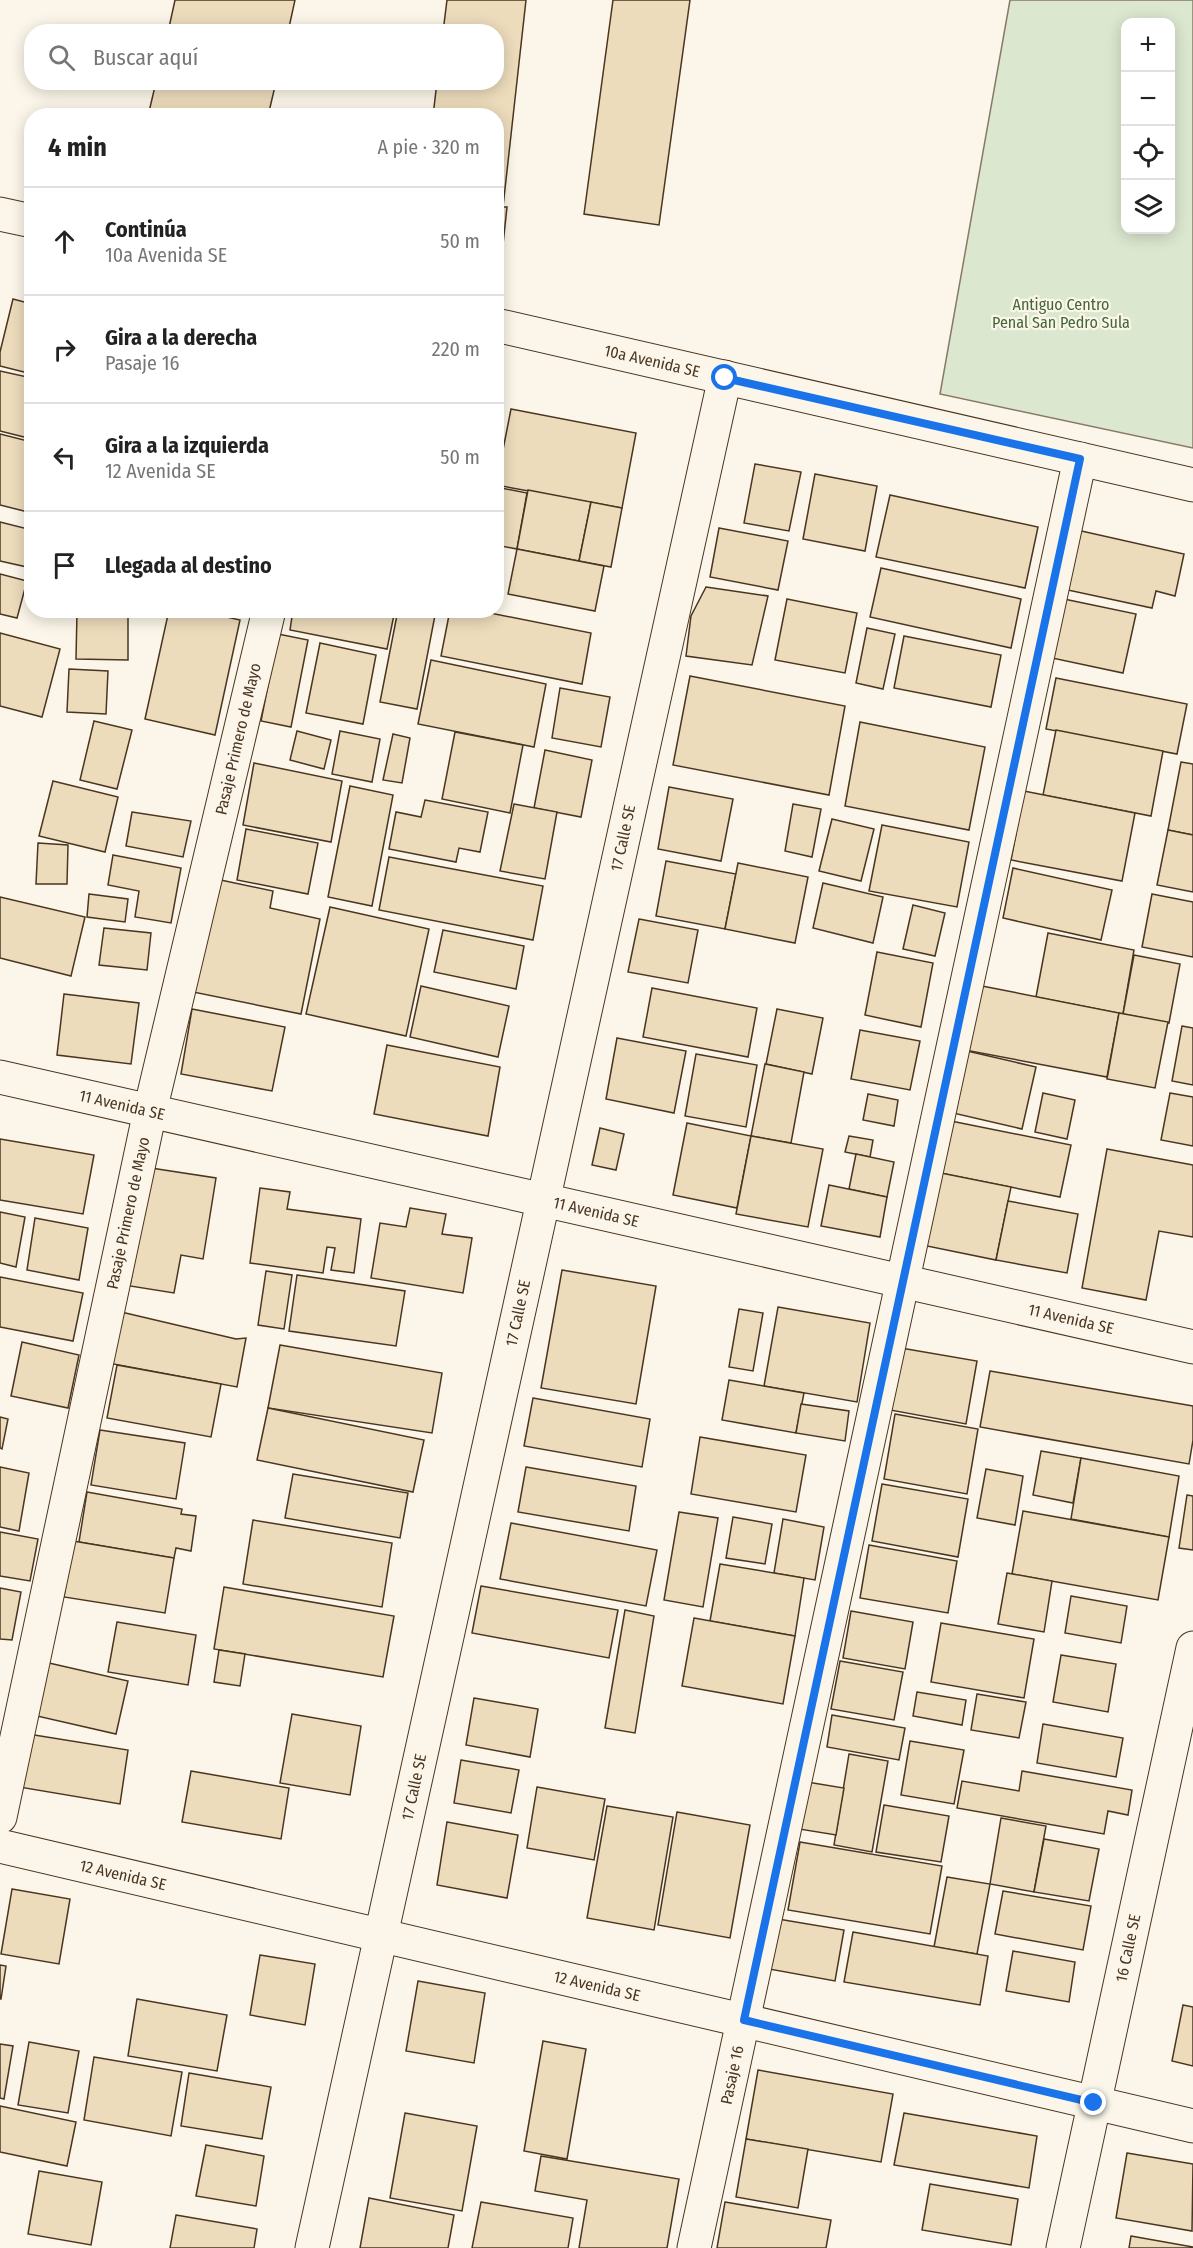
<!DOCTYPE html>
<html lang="es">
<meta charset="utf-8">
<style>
:root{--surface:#fff;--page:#f6f6f6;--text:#222;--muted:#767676;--line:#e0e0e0}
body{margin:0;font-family:"Fira Sans Condensed",sans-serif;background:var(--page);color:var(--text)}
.controls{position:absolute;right:18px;top:18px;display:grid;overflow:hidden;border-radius:12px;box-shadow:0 3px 15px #0003}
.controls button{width:54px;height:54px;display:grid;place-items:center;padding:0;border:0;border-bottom:2px solid var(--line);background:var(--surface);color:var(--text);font:30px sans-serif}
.stop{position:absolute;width:18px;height:18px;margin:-14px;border:4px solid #1a73e8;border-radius:50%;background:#fff}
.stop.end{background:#1a73e8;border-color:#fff;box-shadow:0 2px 6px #0008}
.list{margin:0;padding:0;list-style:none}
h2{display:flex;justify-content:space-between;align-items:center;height:78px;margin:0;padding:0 24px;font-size:26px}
h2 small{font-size:20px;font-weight:400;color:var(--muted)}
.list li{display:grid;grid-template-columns:39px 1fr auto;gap:18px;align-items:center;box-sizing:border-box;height:108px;padding:0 24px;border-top:2px solid var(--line)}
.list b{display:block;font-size:22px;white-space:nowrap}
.list p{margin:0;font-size:20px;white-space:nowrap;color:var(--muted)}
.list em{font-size:20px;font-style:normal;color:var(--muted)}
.icon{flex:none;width:33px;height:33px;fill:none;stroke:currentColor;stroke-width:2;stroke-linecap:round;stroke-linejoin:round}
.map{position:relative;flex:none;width:1193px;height:2248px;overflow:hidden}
.search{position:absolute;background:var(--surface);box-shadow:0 3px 15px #0003;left:24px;top:24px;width:480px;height:66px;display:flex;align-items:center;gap:15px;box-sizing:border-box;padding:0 21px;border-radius:24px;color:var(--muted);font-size:22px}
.panel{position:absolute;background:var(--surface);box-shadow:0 3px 15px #0003;left:24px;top:108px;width:480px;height:510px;border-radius:24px}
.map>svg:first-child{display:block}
.green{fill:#dce7d0;stroke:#887966;stroke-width:1.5;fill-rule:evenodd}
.building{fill:#ecdcbc;stroke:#4a3520;stroke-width:1.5}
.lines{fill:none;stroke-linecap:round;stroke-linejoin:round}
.minor-casing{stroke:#4a3520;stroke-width:35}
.minor{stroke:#fbf6e9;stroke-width:33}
.route{stroke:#1a73e8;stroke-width:8}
.labels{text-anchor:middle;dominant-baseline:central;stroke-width:4.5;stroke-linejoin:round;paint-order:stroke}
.park-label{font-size:16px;fill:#436837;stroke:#fbf6e9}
.street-label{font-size:16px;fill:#4a3520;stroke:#fbf6e9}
</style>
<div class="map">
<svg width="1193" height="2248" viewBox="0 0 1193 2248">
<rect width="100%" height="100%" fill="#fbf6e9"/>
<path class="green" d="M1010,0H1193V448L940,394ZM1126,22H1170V230H1126Z"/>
<g class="building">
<path d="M175,0H295L288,32H168Z"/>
<path d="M447,0H526L503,207H507L501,263L496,262V116H433L437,82H496V32H443Z"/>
<path d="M613,0H690L659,225L584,214Z"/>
<path d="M156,82H276L268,116H148Z"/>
<path d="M13,299L32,304V374L0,366V352Z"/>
<path d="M0,371L32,378V439L0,431Z"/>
<path d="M511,409L636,433L622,508L496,485Z"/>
<path d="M0,434L32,442V513L0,505Z"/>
<path d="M755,464L801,472L789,531L744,523Z"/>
<path d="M815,474L877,486L865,551L803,539Z"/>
<path d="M496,487L527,493L517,549L496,545Z"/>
<path d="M528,490L591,502L579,561L517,549Z"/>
<path d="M890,495L1038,527L1025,588L876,557Z"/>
<path d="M591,502L622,508L611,567L579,561Z"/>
<path d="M0,522L32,530V546L27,567L0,561Z"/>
<path d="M719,528L788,541L778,590L710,577Z"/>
<path d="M1077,530L1184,554L1175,596L1156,591L1152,608L1063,589Z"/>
<path d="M517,549L604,566L595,611L508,594Z"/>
<path d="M881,568L1021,599L1011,648L870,617Z"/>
<path d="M0,574L27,581L17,618L0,614Z"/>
<path d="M706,587L768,596L752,665L686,656L691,616Z"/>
<path d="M787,599L857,613L845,673L775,660Z"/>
<path d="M1064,599L1136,614L1123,673L1052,658Z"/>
<path d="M169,610H196L240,620L215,735L145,719Z"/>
<path d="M293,610H395L387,649L290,630Z"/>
<path d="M398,610H436L417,709L380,702Z"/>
<path d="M450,610H475L591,633L582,684L441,656Z"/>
<path d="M77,612L128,613V660L76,659Z"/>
<path d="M867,628L895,634L883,689L856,683Z"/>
<path d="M0,633L60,649L42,717L0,706Z"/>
<path d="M278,634L308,640L291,727L261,721Z"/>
<path d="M904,636L1001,655L991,707L894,688Z"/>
<path d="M320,643L376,655L363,724L306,713Z"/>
<path d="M431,660L546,684L534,747L418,724Z"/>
<path d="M69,669L108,671L106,714L67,712Z"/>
<path d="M690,676L845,706L829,795L673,765Z"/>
<path d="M1056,678L1187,704L1177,754L1046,729Z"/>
<path d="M560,688L610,697L601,747L552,738Z"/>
<path d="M94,721L132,730L117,789L80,780Z"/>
<path d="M860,722L985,747L969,830L845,806Z"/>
<path d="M1056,730L1163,751L1151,816L1043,795Z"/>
<path d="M297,731L331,740L324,769L290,760Z"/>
<path d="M340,731L380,739L372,782L332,774Z"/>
<path d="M455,732L523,745L510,813L442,799Z"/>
<path d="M393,734L410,738L402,783L383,780Z"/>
<path d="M545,750L592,760L581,817L534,808Z"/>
<path d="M1181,762L1193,764V835L1168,830Z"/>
<path d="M254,763L342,781L331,842L243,825Z"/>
<path d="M53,781L118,797L105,852L39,836Z"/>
<path d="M350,786L393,795L372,906L328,897Z"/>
<path d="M669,787L733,799L721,861L658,849Z"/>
<path d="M1024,791L1135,813L1122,881L1011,860Z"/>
<path d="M425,800L488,812L480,852L459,848L456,862L389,849L396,812L421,817Z"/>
<path d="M514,804L557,812L545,879L500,871Z"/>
<path d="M793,804L821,809L812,857L785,851Z"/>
<path d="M132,812L191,821L183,857L126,846Z"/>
<path d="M832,819L874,829L861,881L819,871Z"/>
<path d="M882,825L969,842L957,907L869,891Z"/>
<path d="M246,829L318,843L308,894L237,880Z"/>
<path d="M1168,830L1193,835V892L1157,885Z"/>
<path d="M38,843L68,845L67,884H36Z"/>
<path d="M113,855L181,868L171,923L135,917L139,891L108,885Z"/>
<path d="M389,857L543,886L533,940L379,910Z"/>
<path d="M666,861L736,874L725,929L656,916Z"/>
<path d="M738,863L808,877L795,943L725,929Z"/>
<path d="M1013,868L1112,890L1101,940L1003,918Z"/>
<path d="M216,879L273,891L270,908L320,919L301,1014L193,992Z"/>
<path d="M823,883L883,897L873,943L813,928Z"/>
<path d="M89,894L128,899L125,922L87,917Z"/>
<path d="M1152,894L1193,902V957L1142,947Z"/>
<path d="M0,897L85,917L71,976L0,958Z"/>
<path d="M913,905L945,913L935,956L903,949Z"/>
<path d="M330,907L429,929L406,1036L306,1014Z"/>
<path d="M639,919L698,930L688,983L628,972Z"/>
<path d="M104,928L151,933L147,970L99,965Z"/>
<path d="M443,930L524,946L516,989L434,972Z"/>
<path d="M1048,933L1134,950L1123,1014L1036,997Z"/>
<path d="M877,952L933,963L921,1027L865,1015Z"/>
<path d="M1134,955L1180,964L1169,1023L1123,1014Z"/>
<path d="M977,985L1119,1013L1107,1077L965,1050Z"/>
<path d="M421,986L509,1006L498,1057L410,1037Z"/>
<path d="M652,988L757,1008L748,1057L643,1037Z"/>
<path d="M64,994L139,1003L131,1064L57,1055Z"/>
<path d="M192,1009L285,1027L272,1091L181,1074Z"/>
<path d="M777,1009L823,1018L812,1074L766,1064Z"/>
<path d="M1119,1013L1168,1022L1155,1088L1107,1079Z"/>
<path d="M1182,1026L1193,1028V1085L1172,1081Z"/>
<path d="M860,1030L920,1041L910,1090L851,1079Z"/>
<path d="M617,1038L686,1051L674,1113L606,1099Z"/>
<path d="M387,1045L500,1067L488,1136L374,1114Z"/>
<path d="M954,1048L1036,1067L1022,1129L940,1110Z"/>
<path d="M696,1054L757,1065L746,1127L685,1116Z"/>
<path d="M765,1064L804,1072L791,1143L751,1136Z"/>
<path d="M1043,1093L1075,1100L1067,1139L1035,1132Z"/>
<path d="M1170,1093L1193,1097V1146L1161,1140Z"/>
<path d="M868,1094L898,1100L894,1126L863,1120Z"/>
<path d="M946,1120L1071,1145L1060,1197L935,1172Z"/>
<path d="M687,1123L751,1136L737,1208L673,1195Z"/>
<path d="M600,1128L624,1134L616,1170L592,1165Z"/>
<path d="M751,1136L823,1149L808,1227L736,1214Z"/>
<path d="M849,1136L873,1140L870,1157L845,1152Z"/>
<path d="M0,1139L94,1155L83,1214L0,1200Z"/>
<path d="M1107,1149L1193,1165V1237L1159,1231L1146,1300L1082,1288Z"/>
<path d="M856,1154L894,1162L887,1197L849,1189Z"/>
<path d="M151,1168L216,1178L203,1259L181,1255L174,1293L130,1286Z"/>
<path d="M936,1172L1011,1187L996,1260L922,1245Z"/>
<path d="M829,1185L887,1197L880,1237L821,1226Z"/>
<path d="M260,1188L290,1192L287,1209L361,1219L354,1273L331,1270L335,1248L327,1247L323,1273L250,1263Z"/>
<path d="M1008,1201L1078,1214L1067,1273L996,1260Z"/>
<path d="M410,1208L446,1214L442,1234L472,1238L463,1293L371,1278L380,1223L406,1227Z"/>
<path d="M0,1212L25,1217L16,1267L0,1263Z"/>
<path d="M35,1218L88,1228L79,1280L27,1270Z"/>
<path d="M562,1270L656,1286L636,1404L541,1388Z"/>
<path d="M266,1271L292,1275L284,1329L258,1325Z"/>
<path d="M297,1275L405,1291L396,1346L289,1331Z"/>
<path d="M0,1277L83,1293L73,1341L0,1327Z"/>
<path d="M778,1307L870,1323L857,1402L764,1386Z"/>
<path d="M739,1309L763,1313L753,1371L729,1367Z"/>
<path d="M117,1311L236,1339L246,1338L237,1387L108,1363Z"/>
<path d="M22,1342L79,1355L68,1408L11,1396Z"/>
<path d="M280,1345L442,1373L432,1433L268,1408Z"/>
<path d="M901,1348L977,1361L966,1424L890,1410Z"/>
<path d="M117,1365L221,1384L211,1437L107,1418Z"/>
<path d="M990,1371L1193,1406V1440L1189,1464L980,1427Z"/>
<path d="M729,1380L804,1393L796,1433L722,1420Z"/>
<path d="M533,1398L650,1419L642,1467L524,1446Z"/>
<path d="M801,1404L849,1411L845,1441L796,1433Z"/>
<path d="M268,1408L424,1440L413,1492L257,1460Z"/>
<path d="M895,1414L978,1429L967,1494L884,1479Z"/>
<path d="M0,1417L8,1419L2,1449L0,1448Z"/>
<path d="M100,1430L185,1443L176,1499L91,1485Z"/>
<path d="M700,1437L806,1455L796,1512L691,1494Z"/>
<path d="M1041,1451L1081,1458L1073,1503L1033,1495Z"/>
<path d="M1081,1458L1179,1476L1169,1537L1071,1519Z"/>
<path d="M0,1467L29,1473L19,1531L0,1527Z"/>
<path d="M526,1467L636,1486L629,1531L518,1512Z"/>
<path d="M986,1469L1023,1476L1015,1525L977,1518Z"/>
<path d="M293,1474L408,1493L400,1538L285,1518Z"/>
<path d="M882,1484L968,1499L958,1557L872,1541Z"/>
<path d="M87,1492L182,1509L181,1514L196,1516L191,1551L176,1548L174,1558L79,1542Z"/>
<path d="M1187,1495L1193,1496V1550L1179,1548Z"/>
<path d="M1023,1511L1169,1537L1158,1600L1012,1574Z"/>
<path d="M679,1512L718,1518L703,1607L664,1600Z"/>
<path d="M733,1517L772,1524L765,1564L726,1558Z"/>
<path d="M783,1519L824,1527L815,1580L774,1573Z"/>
<path d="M253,1520L392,1543L382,1607L243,1584Z"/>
<path d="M511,1523L657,1550L646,1606L500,1579Z"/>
<path d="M0,1532L38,1539L30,1581L0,1576Z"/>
<path d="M73,1541L174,1558L165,1613L64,1597Z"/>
<path d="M869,1545L957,1561L948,1613L860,1598Z"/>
<path d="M720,1564L804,1578L795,1636L710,1621Z"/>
<path d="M1007,1573L1052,1581L1044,1632L998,1624Z"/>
<path d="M481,1586L618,1610L609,1658L472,1633Z"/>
<path d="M224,1587L394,1616L383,1677L214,1649Z"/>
<path d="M0,1588L21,1592L12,1640L0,1639Z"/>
<path d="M1071,1596L1127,1606L1121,1643L1065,1633Z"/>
<path d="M625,1610L654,1616L635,1733L605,1728Z"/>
<path d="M851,1611L913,1622L905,1669L843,1658Z"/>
<path d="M694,1618L795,1636L783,1704L682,1686Z"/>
<path d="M117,1622L196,1635L188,1685L108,1672Z"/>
<path d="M941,1623L1034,1639L1024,1698L931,1682Z"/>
<path d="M219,1650L245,1654L240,1686L214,1682Z"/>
<path d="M1061,1655L1116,1664L1108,1712L1053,1702Z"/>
<path d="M840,1661L903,1672L894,1720L831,1709Z"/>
<path d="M49,1663L128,1681L116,1734L37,1716Z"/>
<path d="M917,1692L966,1700L962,1725L913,1716Z"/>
<path d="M977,1694L1026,1702L1019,1738L971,1730Z"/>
<path d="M474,1698L538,1709L530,1757L466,1745Z"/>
<path d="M292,1714L361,1726L350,1795L280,1783Z"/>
<path d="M832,1715L905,1728L899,1760L827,1747Z"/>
<path d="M1043,1724L1123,1738L1116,1777L1037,1763Z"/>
<path d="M28,1734L128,1750L120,1804L19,1787Z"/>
<path d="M910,1741L964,1750L954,1804L901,1795Z"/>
<path d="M849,1754L888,1761L872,1852L834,1845Z"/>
<path d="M461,1760L519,1770L511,1813L454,1803Z"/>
<path d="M191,1771L289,1788L281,1839L182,1822Z"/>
<path d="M1022,1771L1132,1790L1128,1815L1108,1811L1104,1834L957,1808L962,1781L1019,1791Z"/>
<path d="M807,1782L844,1788L836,1835L799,1829Z"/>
<path d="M537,1787L605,1799L594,1860L527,1848Z"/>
<path d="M884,1805L949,1816L941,1862L876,1852Z"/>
<path d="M607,1806L673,1817L654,1930L587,1918Z"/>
<path d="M677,1812L750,1825L730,1938L658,1925Z"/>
<path d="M1001,1818L1046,1826L1034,1892L990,1884Z"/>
<path d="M447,1822L518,1835L507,1898L437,1885Z"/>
<path d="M1044,1839L1099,1849L1089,1901L1034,1892Z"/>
<path d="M800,1842L942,1866L930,1934L788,1910Z"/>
<path d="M947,1877L990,1884L977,1954L934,1947Z"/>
<path d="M12,1889L70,1899L59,1964L1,1954Z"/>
<path d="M1003,1891L1091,1906L1083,1950L995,1934Z"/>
<path d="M778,1919L844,1930L835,1981L769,1969Z"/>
<path d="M853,1932L988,1956L980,2005L844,1982Z"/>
<path d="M1013,1951L1075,1962L1069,2002L1006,1991Z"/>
<path d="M260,1955L315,1964L305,2025L250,2015Z"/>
<path d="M0,1965L6,1966L1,1999H0Z"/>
<path d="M418,1981L485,1993L474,2063L406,2051Z"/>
<path d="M137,1999L227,2015L217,2071L128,2056Z"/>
<path d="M1183,2005L1193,2007V2066L1172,2061Z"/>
<path d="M543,2041L586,2049L567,2159L524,2151Z"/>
<path d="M29,2042L79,2051L68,2113L18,2105Z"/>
<path d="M0,2044L13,2046L4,2099L0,2098Z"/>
<path d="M94,2057L182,2072L171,2136L84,2120Z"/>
<path d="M758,2070L893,2094L881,2162L746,2139Z"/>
<path d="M189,2073L271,2087L262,2139L181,2126Z"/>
<path d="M0,2106L76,2122L67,2166L0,2152Z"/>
<path d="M405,2113L477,2126L462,2211L390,2198Z"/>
<path d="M904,2113L1037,2136L1029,2188L894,2165Z"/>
<path d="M746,2139L808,2149L798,2208L736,2197Z"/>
<path d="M206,2145L264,2156L256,2206L196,2196Z"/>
<path d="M1127,2153L1193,2164L1192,2231L1116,2218Z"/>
<path d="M541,2156L679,2179L667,2248H579L587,2200L535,2191Z"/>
<path d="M39,2171L102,2182L91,2245L28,2234Z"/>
<path d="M930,2184L1018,2199L1011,2245L922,2230Z"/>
<path d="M369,2198L454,2215L448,2248H360Z"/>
<path d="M481,2202L573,2218L568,2248H472Z"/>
<path d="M725,2202L831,2220L826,2248H717Z"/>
<path d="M176,2215L257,2229L254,2248H170Z"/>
<path d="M1131,2236L1193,2247V2248H1129Z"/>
</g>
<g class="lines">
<g class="minor-casing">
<g id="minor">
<path d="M0,214L32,221"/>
<path d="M496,325L1193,485"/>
<path d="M0,1077L1193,1347"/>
<path d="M0,1817L150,1111L269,610"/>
<path d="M0,1846L1193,2126"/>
<path d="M312,2248L725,377"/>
<path d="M694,2248L1080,459"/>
<path d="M1063,2248L1193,1648"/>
</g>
</g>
<use href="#minor" class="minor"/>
</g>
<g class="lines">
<path class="route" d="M725,378L1080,459L744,2020L1094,2103"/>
</g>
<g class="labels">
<g class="park-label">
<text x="1061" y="304">Antiguo Centro<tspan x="1061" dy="18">Penal San Pedro Sula</tspan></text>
</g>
<g class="street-label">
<text transform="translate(652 361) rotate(13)">10a Avenida SE</text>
<text transform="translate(238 739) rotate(-77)">Pasaje Primero de Mayo</text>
<text transform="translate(623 838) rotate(-78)">17 Calle SE</text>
<text transform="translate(122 1105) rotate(13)">11 Avenida SE</text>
<text transform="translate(596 1212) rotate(13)">11 Avenida SE</text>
<text transform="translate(128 1213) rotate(-78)">Pasaje Primero de Mayo</text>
<text transform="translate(518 1313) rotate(-78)">17 Calle SE</text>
<text transform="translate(1071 1319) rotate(13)">11 Avenida SE</text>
<text transform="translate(414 1787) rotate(-78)">17 Calle SE</text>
<text transform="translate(123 1875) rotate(13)">12 Avenida SE</text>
<text transform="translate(1128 1948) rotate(-78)">16 Calle SE</text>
<text transform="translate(597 1986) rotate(13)">12 Avenida SE</text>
<text transform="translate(732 2075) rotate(-78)">Pasaje 16</text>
</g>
</g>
</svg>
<div class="controls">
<button>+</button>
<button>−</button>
<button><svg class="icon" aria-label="locate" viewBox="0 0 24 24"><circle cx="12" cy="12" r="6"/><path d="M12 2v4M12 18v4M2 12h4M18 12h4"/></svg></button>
<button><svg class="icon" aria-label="layers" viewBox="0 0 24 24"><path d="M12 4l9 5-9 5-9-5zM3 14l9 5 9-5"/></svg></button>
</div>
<div class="stop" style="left:725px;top:378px"></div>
<div class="stop end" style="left:1094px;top:2103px"></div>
<div class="search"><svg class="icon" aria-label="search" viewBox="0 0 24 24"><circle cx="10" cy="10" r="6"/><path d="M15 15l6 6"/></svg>Buscar aquí</div>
<section class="panel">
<h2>4 min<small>A pie · 320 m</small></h2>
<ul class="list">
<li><svg class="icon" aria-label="ahead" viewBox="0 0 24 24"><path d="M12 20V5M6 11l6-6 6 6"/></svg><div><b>Continúa</b><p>10a Avenida SE</p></div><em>50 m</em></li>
<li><svg class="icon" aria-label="right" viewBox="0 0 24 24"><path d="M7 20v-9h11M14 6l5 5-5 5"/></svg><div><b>Gira a la derecha</b><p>Pasaje 16</p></div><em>220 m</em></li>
<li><svg class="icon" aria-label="left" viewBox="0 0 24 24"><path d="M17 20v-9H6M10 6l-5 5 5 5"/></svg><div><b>Gira a la izquierda</b><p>12 Avenida SE</p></div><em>50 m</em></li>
<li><svg class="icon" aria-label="arrive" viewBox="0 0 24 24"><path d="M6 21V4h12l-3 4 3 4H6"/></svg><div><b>Llegada al destino</b></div></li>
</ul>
</section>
</div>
